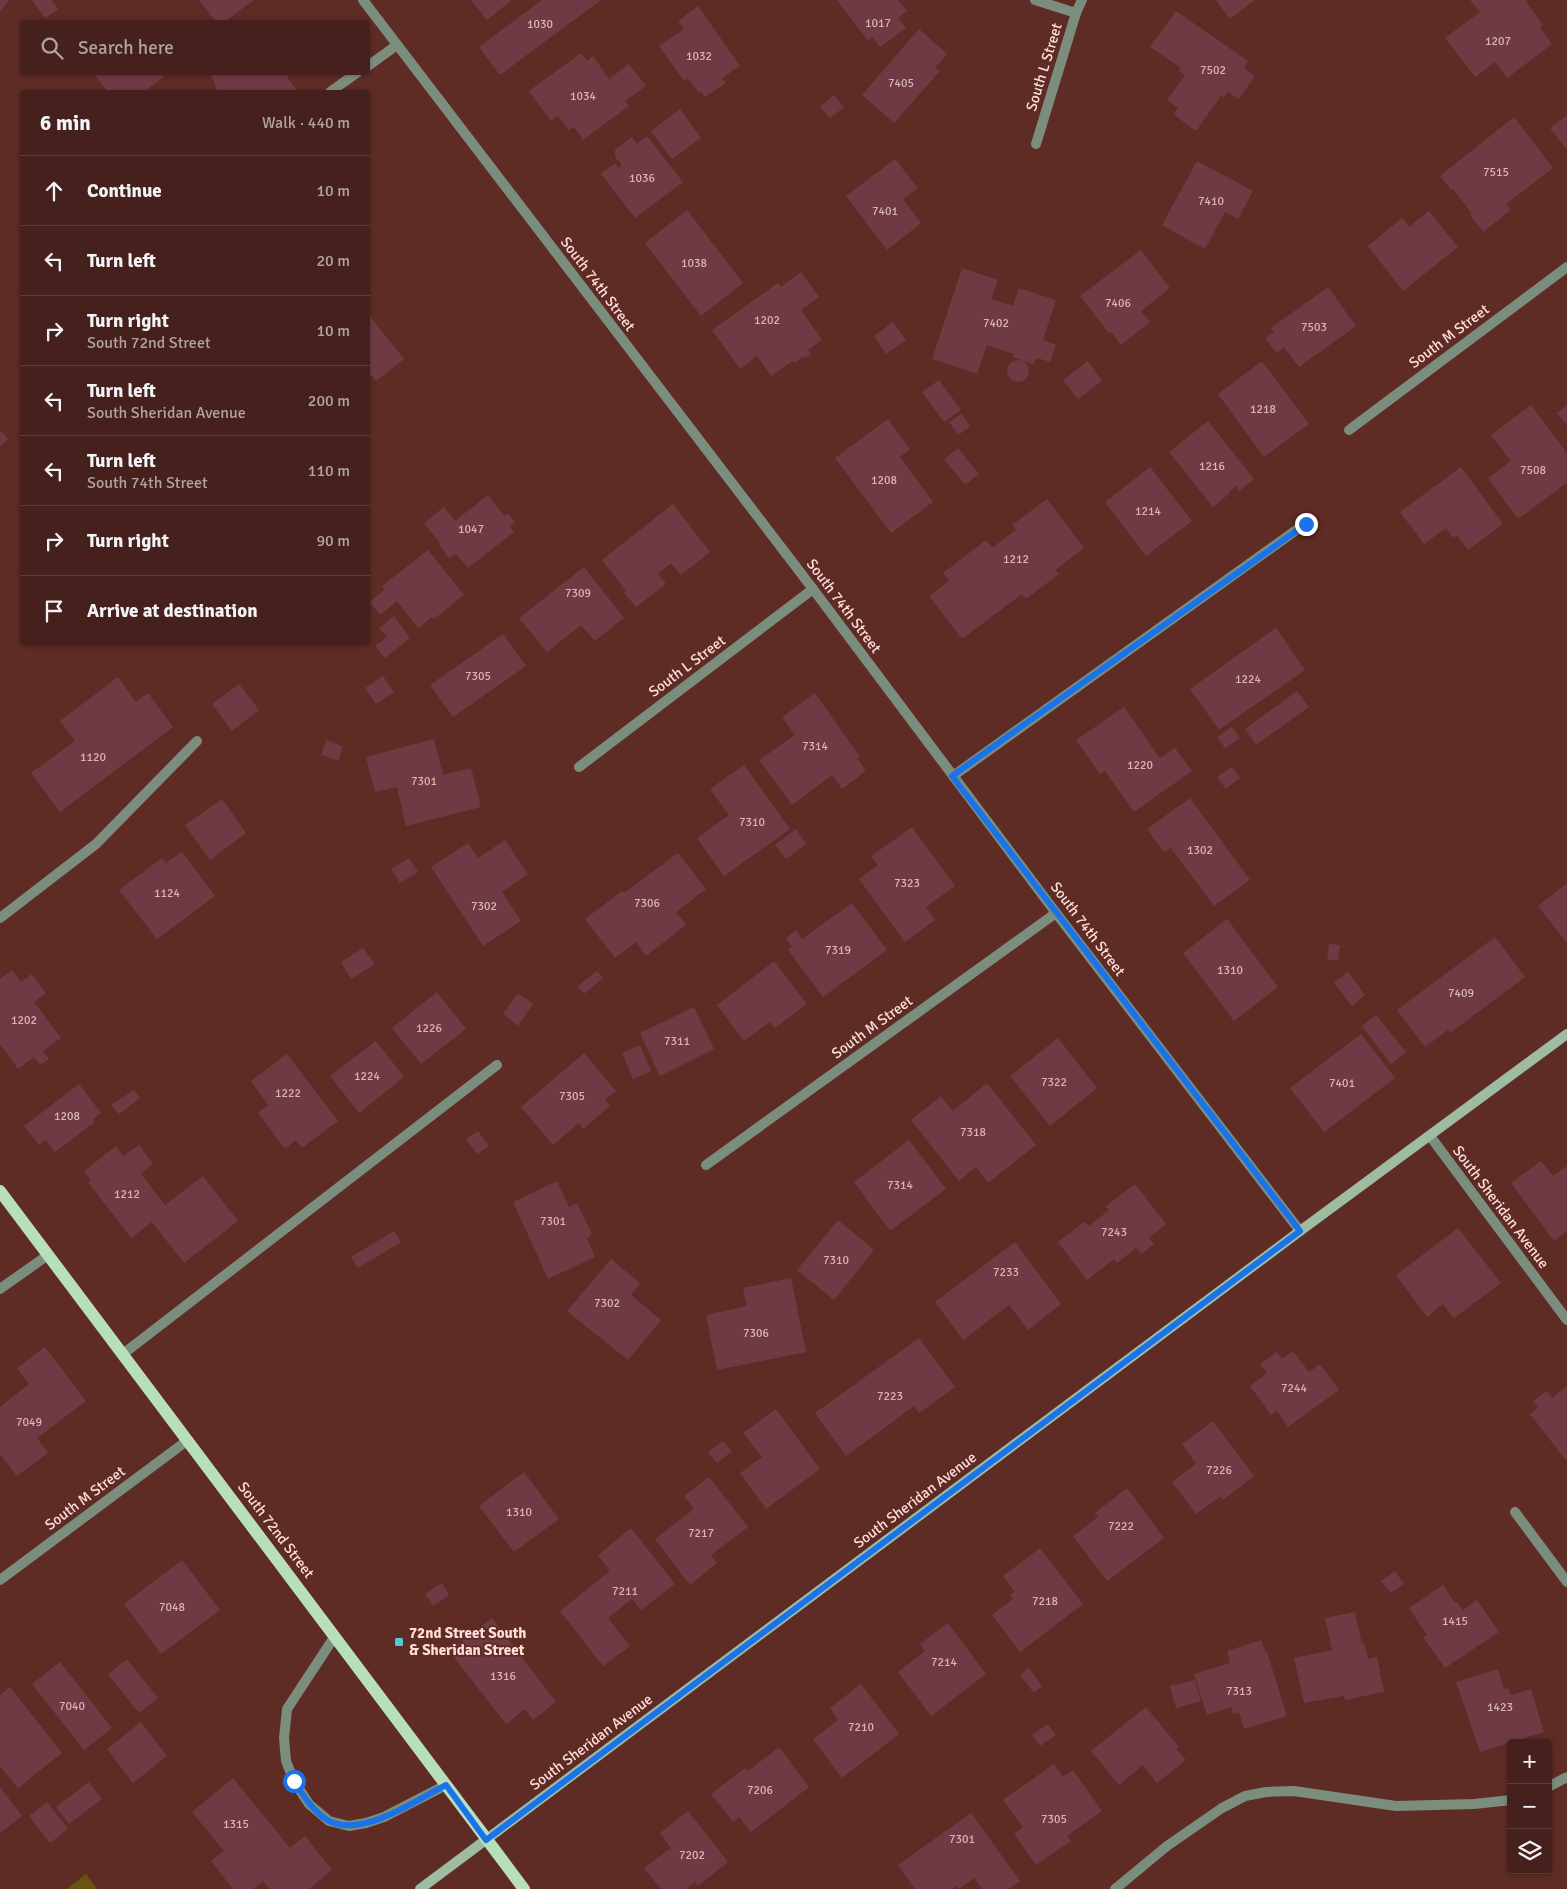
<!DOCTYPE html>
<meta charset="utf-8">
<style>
:root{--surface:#46201c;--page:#4d2825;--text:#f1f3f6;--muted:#b0a3a3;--line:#5e3e3b}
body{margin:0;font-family:Signika,sans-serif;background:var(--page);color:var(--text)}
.controls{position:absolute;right:15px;bottom:15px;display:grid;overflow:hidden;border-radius:5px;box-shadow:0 1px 4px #0004}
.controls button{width:45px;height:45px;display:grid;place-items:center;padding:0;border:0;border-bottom:1px solid var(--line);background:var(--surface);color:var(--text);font:25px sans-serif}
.stop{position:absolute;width:15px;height:15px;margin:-11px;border:4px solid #1a73e8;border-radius:50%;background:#fff}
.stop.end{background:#1a73e8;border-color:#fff;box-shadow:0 1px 5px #0008}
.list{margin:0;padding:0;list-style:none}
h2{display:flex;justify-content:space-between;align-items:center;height:65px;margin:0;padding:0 20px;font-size:21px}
h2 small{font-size:16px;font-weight:400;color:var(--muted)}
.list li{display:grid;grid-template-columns:32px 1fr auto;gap:15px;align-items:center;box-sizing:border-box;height:70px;padding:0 20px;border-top:1px solid var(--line)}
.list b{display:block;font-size:19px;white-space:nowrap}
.list p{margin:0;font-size:16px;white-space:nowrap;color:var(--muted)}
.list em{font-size:16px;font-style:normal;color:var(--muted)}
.icon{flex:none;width:28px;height:28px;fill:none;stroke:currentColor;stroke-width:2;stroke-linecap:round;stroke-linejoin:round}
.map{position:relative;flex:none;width:1567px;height:1889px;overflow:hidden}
.search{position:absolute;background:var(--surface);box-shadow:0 1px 4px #0004;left:20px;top:20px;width:350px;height:55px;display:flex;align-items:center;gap:12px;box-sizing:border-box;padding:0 18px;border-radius:5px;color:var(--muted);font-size:19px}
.panel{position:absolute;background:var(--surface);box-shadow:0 1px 4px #0004;left:20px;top:90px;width:350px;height:555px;border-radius:5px}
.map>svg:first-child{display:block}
.green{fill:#695310}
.building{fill:#703a45}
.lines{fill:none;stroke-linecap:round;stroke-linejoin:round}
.lane{stroke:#7b8e7d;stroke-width:10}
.street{stroke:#7b8e7d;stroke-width:10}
.secondary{stroke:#9dbca1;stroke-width:10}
.primary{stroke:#b7dfbc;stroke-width:12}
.route{stroke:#1a73e8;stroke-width:6}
.poi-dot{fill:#53cadc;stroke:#5e2b25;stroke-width:2}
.labels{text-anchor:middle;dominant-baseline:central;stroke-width:4;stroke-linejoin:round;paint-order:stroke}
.number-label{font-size:12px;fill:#dbb4b3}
.street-label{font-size:15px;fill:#ffddd8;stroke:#5e2b25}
.poi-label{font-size:15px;font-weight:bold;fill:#ffddd8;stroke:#5e2b25;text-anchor:start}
</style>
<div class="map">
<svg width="1567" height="1889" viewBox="0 0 1567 1889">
<rect width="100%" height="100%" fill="#5e2b25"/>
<path class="green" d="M86,1874L97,1889H67Z"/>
<g class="building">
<path d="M0,0H9L0,12Z"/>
<path d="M32,0H52L58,9L45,18Z"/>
<path d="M199,0H254L224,22H216Z"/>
<path d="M471,0H512L487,20Z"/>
<path d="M542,0H601L500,75L479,47Z"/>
<path d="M837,0H898L907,11L898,18L906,28L880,47L872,37L868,41Z"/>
<path d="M1216,0H1255L1230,19Z"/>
<path d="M1470,0H1525L1543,25L1540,27L1552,44L1507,78L1495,62L1475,77L1445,38L1480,12Z"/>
<path d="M698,6L740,66L722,78L726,83L705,97L701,91L699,93L688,78L684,81L659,46L684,29L678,21Z"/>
<path d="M1176,11L1248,61L1244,68L1255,76L1239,99L1228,92L1224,98L1221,96L1196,131L1174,115L1178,108L1167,100L1185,75L1179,71L1181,68L1150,47Z"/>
<path d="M919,29L947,54L935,68L940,71L894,123L862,95Z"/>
<path d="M581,53L587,61L593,56L609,79L629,64L646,86L625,101L629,106L583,140L574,127L569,130L558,116L551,121L529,91Z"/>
<path d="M92,72H160L163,77L144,92H108Z"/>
<path d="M210,72H286L288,76L287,77L298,92H218Z"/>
<path d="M834,95L844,107L830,118L820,107Z"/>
<path d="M680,109L701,138L672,159L651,131Z"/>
<path d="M1567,115V150L1550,128Z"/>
<path d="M1514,117L1553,168L1506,204L1511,210L1483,232L1470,215L1472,214L1453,189L1451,190L1440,176Z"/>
<path d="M647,136L683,182L635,218L601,174L615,163L618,168L622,165L615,157V150L632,137L637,144Z"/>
<path d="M895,159L918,188L903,199L921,223L887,250L846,196Z"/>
<path d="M1197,161L1253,191L1238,219L1225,212L1205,249L1162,225Z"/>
<path d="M687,210L743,283L701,316L645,243Z"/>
<path d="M1429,211L1458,247L1403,291L1368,246L1402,218L1409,227Z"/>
<path d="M1141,250L1170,288L1141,311L1150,322L1121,345L1111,332L1109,333L1080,296Z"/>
<path d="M962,268L998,280L991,299L1013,306L1019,288L1056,300L1043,340L1056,345L1050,362L1037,358L1033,364L1012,357L1014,354L987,345L977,374L932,359Z"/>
<path d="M801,272L819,297L801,310L822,340L808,350L811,354L805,358L804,356L795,363L793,361L771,376L757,356L740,369L712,330L778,283L781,287Z"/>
<path d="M1328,287L1356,326L1299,367L1284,347L1277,353L1265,338L1274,332L1271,328Z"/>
<path d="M368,314L404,359L376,381L368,371Z"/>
<path d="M893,322L906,340L886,354L874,336Z"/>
<circle cx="1018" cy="371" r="11"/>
<path d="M1088,361L1102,381L1078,399L1063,380Z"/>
<path d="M1262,361L1309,424L1264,457L1218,394Z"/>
<path d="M939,380L961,410L944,422L922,392Z"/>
<path d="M1531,405L1567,453V483L1518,519L1488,478L1511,461L1491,435Z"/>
<path d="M1567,405V426L1557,413Z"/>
<path d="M962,414L970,427L958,435L949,422Z"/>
<path d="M888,419L910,449L900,457L933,502L891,533L835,458Z"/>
<path d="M1208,421L1254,479L1239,491L1236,486L1229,492L1230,493L1213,507L1169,452Z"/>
<path d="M0,430L8,439L0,446Z"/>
<path d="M958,448L979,474L965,485L944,459Z"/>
<path d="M1150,467L1192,521L1146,556L1105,502Z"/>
<path d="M1461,467L1503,524L1468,550L1457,535L1453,538L1446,528L1424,544L1400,512Z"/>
<path d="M488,495L504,516L508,513L515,522L510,526L514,532L468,568L456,554L449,559L439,544L440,543L424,523L444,507L455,521Z"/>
<path d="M1047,499L1084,548L1055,570L1059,574L1026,599L1022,594L962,639L929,596L949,581L943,573L986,540L992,548L1016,530L1012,525Z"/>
<path d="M673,504L710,552L681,575L671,563L658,574L666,584L636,607L624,593L626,591L602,560Z"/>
<path d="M428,550L464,595L434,619L432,617L418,628L397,601L380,615L370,602L385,589L382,586Z"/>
<path d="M584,567L624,618L595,641L581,625L547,652L519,618Z"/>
<path d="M394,616L410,638L385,658L375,646L387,637L379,628Z"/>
<path d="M1276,628L1305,670L1219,730L1190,689Z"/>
<path d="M503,634L526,666L453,717L430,685Z"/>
<path d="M383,676L394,692L376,704L365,688Z"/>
<path d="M118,677L136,702L148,693L173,727L60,812L31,773L75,741L60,721Z"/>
<path d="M239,684L259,710L232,731L212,704Z"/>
<path d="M1297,691L1309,707L1256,745L1245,729Z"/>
<path d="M815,693L860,757L857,758L866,771L842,789L832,775L792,805L759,760L795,735L782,717Z"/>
<path d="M1124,707L1160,758L1175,748L1192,771L1134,812L1105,771L1100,774L1076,740Z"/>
<path d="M1232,727L1240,738L1225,748L1217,737Z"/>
<path d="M434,739L443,775L471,768L481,807L406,826L397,787L375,792L366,757Z"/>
<path d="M327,740L343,747L338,761L321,754Z"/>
<path d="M744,765L790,829L724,876L697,838L729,815L710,789Z"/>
<path d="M1232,767L1240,778L1226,789L1217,777Z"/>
<path d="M1190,798L1250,880L1214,906L1171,848L1164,852L1147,829Z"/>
<path d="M222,799L246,833L210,860L185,825Z"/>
<path d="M912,827L955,886L926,907L935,920L905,942L859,879L878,865L871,856Z"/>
<path d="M796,829L806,844L786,859L775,845Z"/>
<path d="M505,840L528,874L502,892L521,921L483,946L431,867L468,843L478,858Z"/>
<path d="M182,852L215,896L157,939L119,890L162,858L166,863Z"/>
<path d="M678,853L706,889L676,912L686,925L646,956L636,942L615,958L585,919L622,891L624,893Z"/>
<path d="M409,858L418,872L400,883L391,869Z"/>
<path d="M1567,883V943L1538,906Z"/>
<path d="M852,903L887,950L823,997L788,950L792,947L786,938L796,930L802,939Z"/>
<path d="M1227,919L1278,987L1234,1021L1183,953Z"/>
<path d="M1495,937L1525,977L1450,1033L1448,1030L1425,1047L1397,1010Z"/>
<path d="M1329,944L1340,945L1338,961L1327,959Z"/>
<path d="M363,948L375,964L351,979L341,962Z"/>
<path d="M774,961L807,1004L775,1028L770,1022L744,1041L717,1005Z"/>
<path d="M12,970L21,982L32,974L46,993L34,1002L61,1038L43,1051L49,1059L40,1065L34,1057L18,1069L0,1044V979Z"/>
<path d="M597,971L603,978L584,994L578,986Z"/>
<path d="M1348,972L1365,995L1352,1006L1334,983Z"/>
<path d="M437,992L466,1029L421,1064L392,1028Z"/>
<path d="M518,993L533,1004L518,1026L503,1014Z"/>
<path d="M694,1007L714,1049L660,1076L640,1033Z"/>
<path d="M1376,1015L1406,1052L1391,1064L1362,1026Z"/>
<path d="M1361,1034L1395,1078L1324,1132L1290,1088Z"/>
<path d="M1058,1038L1097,1088L1050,1126L1010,1076Z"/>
<path d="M376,1041L404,1077L359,1113L330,1076Z"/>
<path d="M640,1045L651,1071L633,1079L622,1053Z"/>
<path d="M584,1053L616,1091L605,1100L610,1106L583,1129L579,1123L553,1145L521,1107Z"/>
<path d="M287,1054L338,1121L302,1148L296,1140L285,1149L258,1113L268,1105L251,1081Z"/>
<path d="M987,1083L1036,1145L988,1183L976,1167L959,1181L911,1120L941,1096L953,1111Z"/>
<path d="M79,1084L101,1113L93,1119L95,1122L55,1152L46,1140L39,1145L24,1126Z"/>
<path d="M134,1090L140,1098L119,1114L111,1105Z"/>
<path d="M478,1131L489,1146L477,1154L466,1139Z"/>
<path d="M909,1140L946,1189L890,1231L854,1182Z"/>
<path d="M139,1145L153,1164L141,1174L165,1205L203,1176L238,1221L184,1263L152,1222L131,1238L88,1182L91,1180L84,1171L116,1146L123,1156Z"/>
<path d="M1541,1161L1553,1176L1567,1166V1231L1554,1241L1511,1183Z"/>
<path d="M557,1181L569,1207L577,1203L592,1234L587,1239L595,1257L548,1279L513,1202Z"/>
<path d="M1135,1184L1166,1224L1149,1238L1154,1244L1141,1254L1136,1248L1117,1263L1114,1259L1087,1280L1058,1242L1084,1222L1089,1226L1109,1210L1106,1206Z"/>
<path d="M838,1220L874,1250L834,1300L797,1270Z"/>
<path d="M1458,1228L1501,1283L1454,1318L1443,1304L1427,1317L1396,1275Z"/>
<path d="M394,1231L401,1242L358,1268L351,1257Z"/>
<path d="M1015,1242L1061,1304L1028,1330L1009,1305L963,1340L935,1302Z"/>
<path d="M611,1259L640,1283L631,1295L661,1320L628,1360L567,1311Z"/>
<path d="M791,1278L806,1352L717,1370L706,1315L747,1306L743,1288Z"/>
<path d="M919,1338L955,1387L919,1413L914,1406L846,1456L815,1413Z"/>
<path d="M45,1347L86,1401L37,1438L48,1453L17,1476L0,1454V1407L29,1384L17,1368Z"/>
<path d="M1293,1351L1309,1372L1320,1364L1339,1390L1288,1427L1277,1411L1271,1415L1250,1386L1267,1373L1260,1364L1277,1352L1282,1359Z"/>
<path d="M1567,1386V1458L1565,1459L1530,1414L1538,1408L1533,1401L1547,1391L1552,1398Z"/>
<path d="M776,1409L820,1469L766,1509L740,1473L762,1457L743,1433Z"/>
<path d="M1213,1421L1254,1476L1223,1500L1220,1497L1196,1514L1172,1482L1196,1464L1182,1444Z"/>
<path d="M723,1441L732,1451L717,1463L708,1452Z"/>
<path d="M524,1472L559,1519L514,1552L479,1506Z"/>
<path d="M709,1477L748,1527L711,1555L717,1563L690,1585L655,1539L694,1509L684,1496Z"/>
<path d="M1127,1488L1164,1538L1107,1581L1073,1536L1098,1517L1095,1513Z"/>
<path d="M631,1528L675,1584L641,1610L632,1599L608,1618L630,1646L603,1666L560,1611L610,1571L598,1555Z"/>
<path d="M1040,1548L1083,1604L1020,1652L992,1615L1013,1599L1010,1595L1015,1592L1003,1576Z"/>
<path d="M182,1560L220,1610L161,1654L124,1604Z"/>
<path d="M1395,1571L1404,1584L1391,1593L1381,1581Z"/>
<path d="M442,1583L449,1595L433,1606L425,1594Z"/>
<path d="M1443,1585L1455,1603L1457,1602L1463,1610L1477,1600L1499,1632L1445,1668L1423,1637L1427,1635L1409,1608Z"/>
<path d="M1355,1612L1362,1644H1365L1368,1659L1377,1657L1384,1692L1345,1700L1344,1696L1304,1703L1294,1658L1332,1650L1325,1618Z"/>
<path d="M492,1618L556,1702L533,1720L525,1709L506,1724L449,1651Z"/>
<path d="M948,1623L986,1674L931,1716L898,1672L925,1651L920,1644Z"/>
<path d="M1261,1640L1266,1653L1267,1652L1287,1716L1244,1729L1239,1712L1233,1714L1231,1707L1207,1715L1194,1674L1230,1663L1227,1651Z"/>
<path d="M127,1659L158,1698L139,1713L108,1674Z"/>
<path d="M60,1662L112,1728L84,1750L32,1684Z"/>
<path d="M1029,1668L1042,1686L1034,1693L1020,1675Z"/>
<path d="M1498,1669L1504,1689L1509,1688L1511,1695L1531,1689L1544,1732L1480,1752L1456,1682Z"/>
<path d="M1195,1680L1201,1701L1176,1708L1170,1686Z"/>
<path d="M861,1684L899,1734L842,1778L813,1739L838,1720L830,1708Z"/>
<path d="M10,1687L62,1753L18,1788L0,1766V1695Z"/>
<path d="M1146,1707L1179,1747L1176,1749L1186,1760L1157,1783L1143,1765L1119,1785L1091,1751Z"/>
<path d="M141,1722L167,1756L133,1783L107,1749Z"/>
<path d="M1048,1724L1056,1735L1040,1746L1032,1735Z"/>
<path d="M779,1747L809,1787L751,1832L739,1817L733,1822L711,1794L745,1768L748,1771Z"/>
<path d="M1054,1764L1063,1777L1073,1770L1102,1811L1067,1836L1071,1841L1036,1865L1014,1834L1023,1827L1003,1800Z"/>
<path d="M233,1778L290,1848L305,1836L332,1870L309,1889H269L263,1881L253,1889H233L211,1861L224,1851L192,1812Z"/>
<path d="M89,1782L102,1799L69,1824L56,1807Z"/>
<path d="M0,1787L22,1816L0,1833Z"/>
<path d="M47,1802L68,1829L50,1843L29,1816Z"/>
<path d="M688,1811L728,1862L698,1886L695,1882L686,1889H661L644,1868L671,1848L660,1833Z"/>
<path d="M971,1813L1020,1881L1009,1889H982L974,1878L959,1889L957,1886L953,1889H915L898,1865Z"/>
</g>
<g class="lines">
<g class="lane">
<path d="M368,66L397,45"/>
<path d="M330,92L358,72"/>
<path d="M953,776L1306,523"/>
<path d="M0,918L96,844L197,741"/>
<path d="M1430,1136L1567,1320"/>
<path d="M0,1289L48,1255"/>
<path d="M123,1354L497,1065"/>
<path d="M335,1636L287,1709L284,1738L286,1761L294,1781L309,1804L329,1821L349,1826L366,1823L384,1817L446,1785"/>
</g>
<g class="street">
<path d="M363,0L813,589L1056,913L1300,1231"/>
<path d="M1035,0L1076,13"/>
<path d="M1036,144L1076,13L1082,0"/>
<path d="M1349,430L1567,267"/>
<path d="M579,767L813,589"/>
<path d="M706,1165L1056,913"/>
<path d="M1515,1512L1567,1582"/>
<path d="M0,1580L188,1440"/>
<path d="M1548,1787L1567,1777"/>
<path d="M1115,1889L1167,1846L1222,1808L1245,1796L1266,1792L1294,1791L1396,1806L1474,1804L1511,1800"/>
</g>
<path class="secondary" d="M420,1889L1300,1231L1567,1034"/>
<path class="primary" d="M0,1191L524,1889"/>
</g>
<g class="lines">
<path class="route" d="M294,1781C303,1795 313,1812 329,1821C363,1838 416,1800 446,1785L486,1840L1300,1231L952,776L1306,524"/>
</g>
<rect class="poi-dot" x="394" y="1637" width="10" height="10" rx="2.5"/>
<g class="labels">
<g class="number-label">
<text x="878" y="23">1017</text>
<text x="540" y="24">1030</text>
<text x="1498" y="41">1207</text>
<text x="699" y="56">1032</text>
<text x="1213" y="70">7502</text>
<text x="901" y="83">7405</text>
<text x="583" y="96">1034</text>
<text x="1496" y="172">7515</text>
<text x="642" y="178">1036</text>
<text x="1211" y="201">7410</text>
<text x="885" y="211">7401</text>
<text x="694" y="263">1038</text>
<text x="1118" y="303">7406</text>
<text x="767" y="320">1202</text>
<text x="996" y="323">7402</text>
<text x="1314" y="327">7503</text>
<text x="1263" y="409">1218</text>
<text x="1212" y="466">1216</text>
<text x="1533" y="470">7508</text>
<text x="884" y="480">1208</text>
<text x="1148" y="511">1214</text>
<text x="471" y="529">1047</text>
<text x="1016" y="559">1212</text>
<text x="578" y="593">7309</text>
<text x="478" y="676">7305</text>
<text x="1248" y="679">1224</text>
<text x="815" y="746">7314</text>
<text x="93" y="757">1120</text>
<text x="1140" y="765">1220</text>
<text x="424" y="781">7301</text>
<text x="752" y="822">7310</text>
<text x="1200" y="850">1302</text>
<text x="907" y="883">7323</text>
<text x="167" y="893">1124</text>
<text x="647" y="903">7306</text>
<text x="484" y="906">7302</text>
<text x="838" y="950">7319</text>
<text x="1230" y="970">1310</text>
<text x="1461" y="993">7409</text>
<text x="24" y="1020">1202</text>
<text x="429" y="1028">1226</text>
<text x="677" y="1041">7311</text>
<text x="367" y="1076">1224</text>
<text x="1054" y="1082">7322</text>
<text x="1342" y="1083">7401</text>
<text x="288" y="1093">1222</text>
<text x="572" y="1096">7305</text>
<text x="67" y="1116">1208</text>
<text x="973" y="1132">7318</text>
<text x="900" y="1185">7314</text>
<text x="127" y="1194">1212</text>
<text x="553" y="1221">7301</text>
<text x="1114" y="1232">7243</text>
<text x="836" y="1260">7310</text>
<text x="1006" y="1272">7233</text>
<text x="607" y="1303">7302</text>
<text x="756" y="1333">7306</text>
<text x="1294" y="1388">7244</text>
<text x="890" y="1396">7223</text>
<text x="29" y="1422">7049</text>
<text x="1219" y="1470">7226</text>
<text x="519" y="1512">1310</text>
<text x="1121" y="1526">7222</text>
<text x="701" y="1533">7217</text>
<text x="625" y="1591">7211</text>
<text x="1045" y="1601">7218</text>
<text x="172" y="1607">7048</text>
<text x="1455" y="1621">1415</text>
<text x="944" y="1662">7214</text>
<text x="503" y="1676">1316</text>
<text x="1239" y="1691">7313</text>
<text x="72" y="1706">7040</text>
<text x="1500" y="1707">1423</text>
<text x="861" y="1727">7210</text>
<text x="760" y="1790">7206</text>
<text x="1054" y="1819">7305</text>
<text x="236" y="1824">1315</text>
<text x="962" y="1839">7301</text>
<text x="692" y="1855">7202</text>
</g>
<g class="street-label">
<text transform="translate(1044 67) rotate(-73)">South L Street</text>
<text transform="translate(598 284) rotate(53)">South 74th Street</text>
<text transform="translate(1449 336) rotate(-37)">South M Street</text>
<text transform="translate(844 606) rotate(53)">South 74th Street</text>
<text transform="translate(687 666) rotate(-37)">South L Street</text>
<text transform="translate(1088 929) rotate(53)">South 74th Street</text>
<text transform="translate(872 1027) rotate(-36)">South M Street</text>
<text transform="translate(1501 1207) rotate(53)">South Sheridan Avenue</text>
<text transform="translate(85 1498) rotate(-37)">South M Street</text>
<text transform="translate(915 1500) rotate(-37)">South Sheridan Avenue</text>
<text transform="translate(276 1530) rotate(53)">South 72nd Street</text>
<text transform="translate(591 1742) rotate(-37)">South Sheridan Avenue</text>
</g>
<g class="poi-label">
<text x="409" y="1633">72nd Street South<tspan x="409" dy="17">&amp; Sheridan Street</tspan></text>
</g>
</g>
</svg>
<div class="controls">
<button>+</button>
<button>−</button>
<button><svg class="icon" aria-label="layers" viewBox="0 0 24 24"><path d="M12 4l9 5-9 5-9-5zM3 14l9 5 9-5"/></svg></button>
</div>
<div class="stop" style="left:294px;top:1781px"></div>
<div class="stop end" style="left:1306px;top:524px"></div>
<div class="search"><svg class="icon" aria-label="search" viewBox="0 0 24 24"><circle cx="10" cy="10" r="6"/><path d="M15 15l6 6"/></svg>Search here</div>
<section class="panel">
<h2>6 min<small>Walk · 440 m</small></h2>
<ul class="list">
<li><svg class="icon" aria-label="ahead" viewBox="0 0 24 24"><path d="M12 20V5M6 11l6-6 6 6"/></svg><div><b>Continue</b></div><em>10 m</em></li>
<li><svg class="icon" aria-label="left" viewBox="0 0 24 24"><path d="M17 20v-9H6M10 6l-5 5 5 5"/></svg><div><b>Turn left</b></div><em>20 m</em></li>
<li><svg class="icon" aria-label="right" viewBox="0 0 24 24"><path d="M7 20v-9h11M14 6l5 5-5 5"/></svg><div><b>Turn right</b><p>South 72nd Street</p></div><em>10 m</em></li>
<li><svg class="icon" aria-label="left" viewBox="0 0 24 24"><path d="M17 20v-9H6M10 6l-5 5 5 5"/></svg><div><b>Turn left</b><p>South Sheridan Avenue</p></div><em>200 m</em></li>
<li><svg class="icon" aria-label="left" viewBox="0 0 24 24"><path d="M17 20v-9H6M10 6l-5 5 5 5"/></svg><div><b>Turn left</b><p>South 74th Street</p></div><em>110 m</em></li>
<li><svg class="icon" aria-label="right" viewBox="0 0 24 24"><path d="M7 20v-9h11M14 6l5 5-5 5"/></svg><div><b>Turn right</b></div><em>90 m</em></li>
<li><svg class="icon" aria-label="arrive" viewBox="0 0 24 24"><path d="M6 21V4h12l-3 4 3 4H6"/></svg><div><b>Arrive at destination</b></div></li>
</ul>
</section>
</div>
